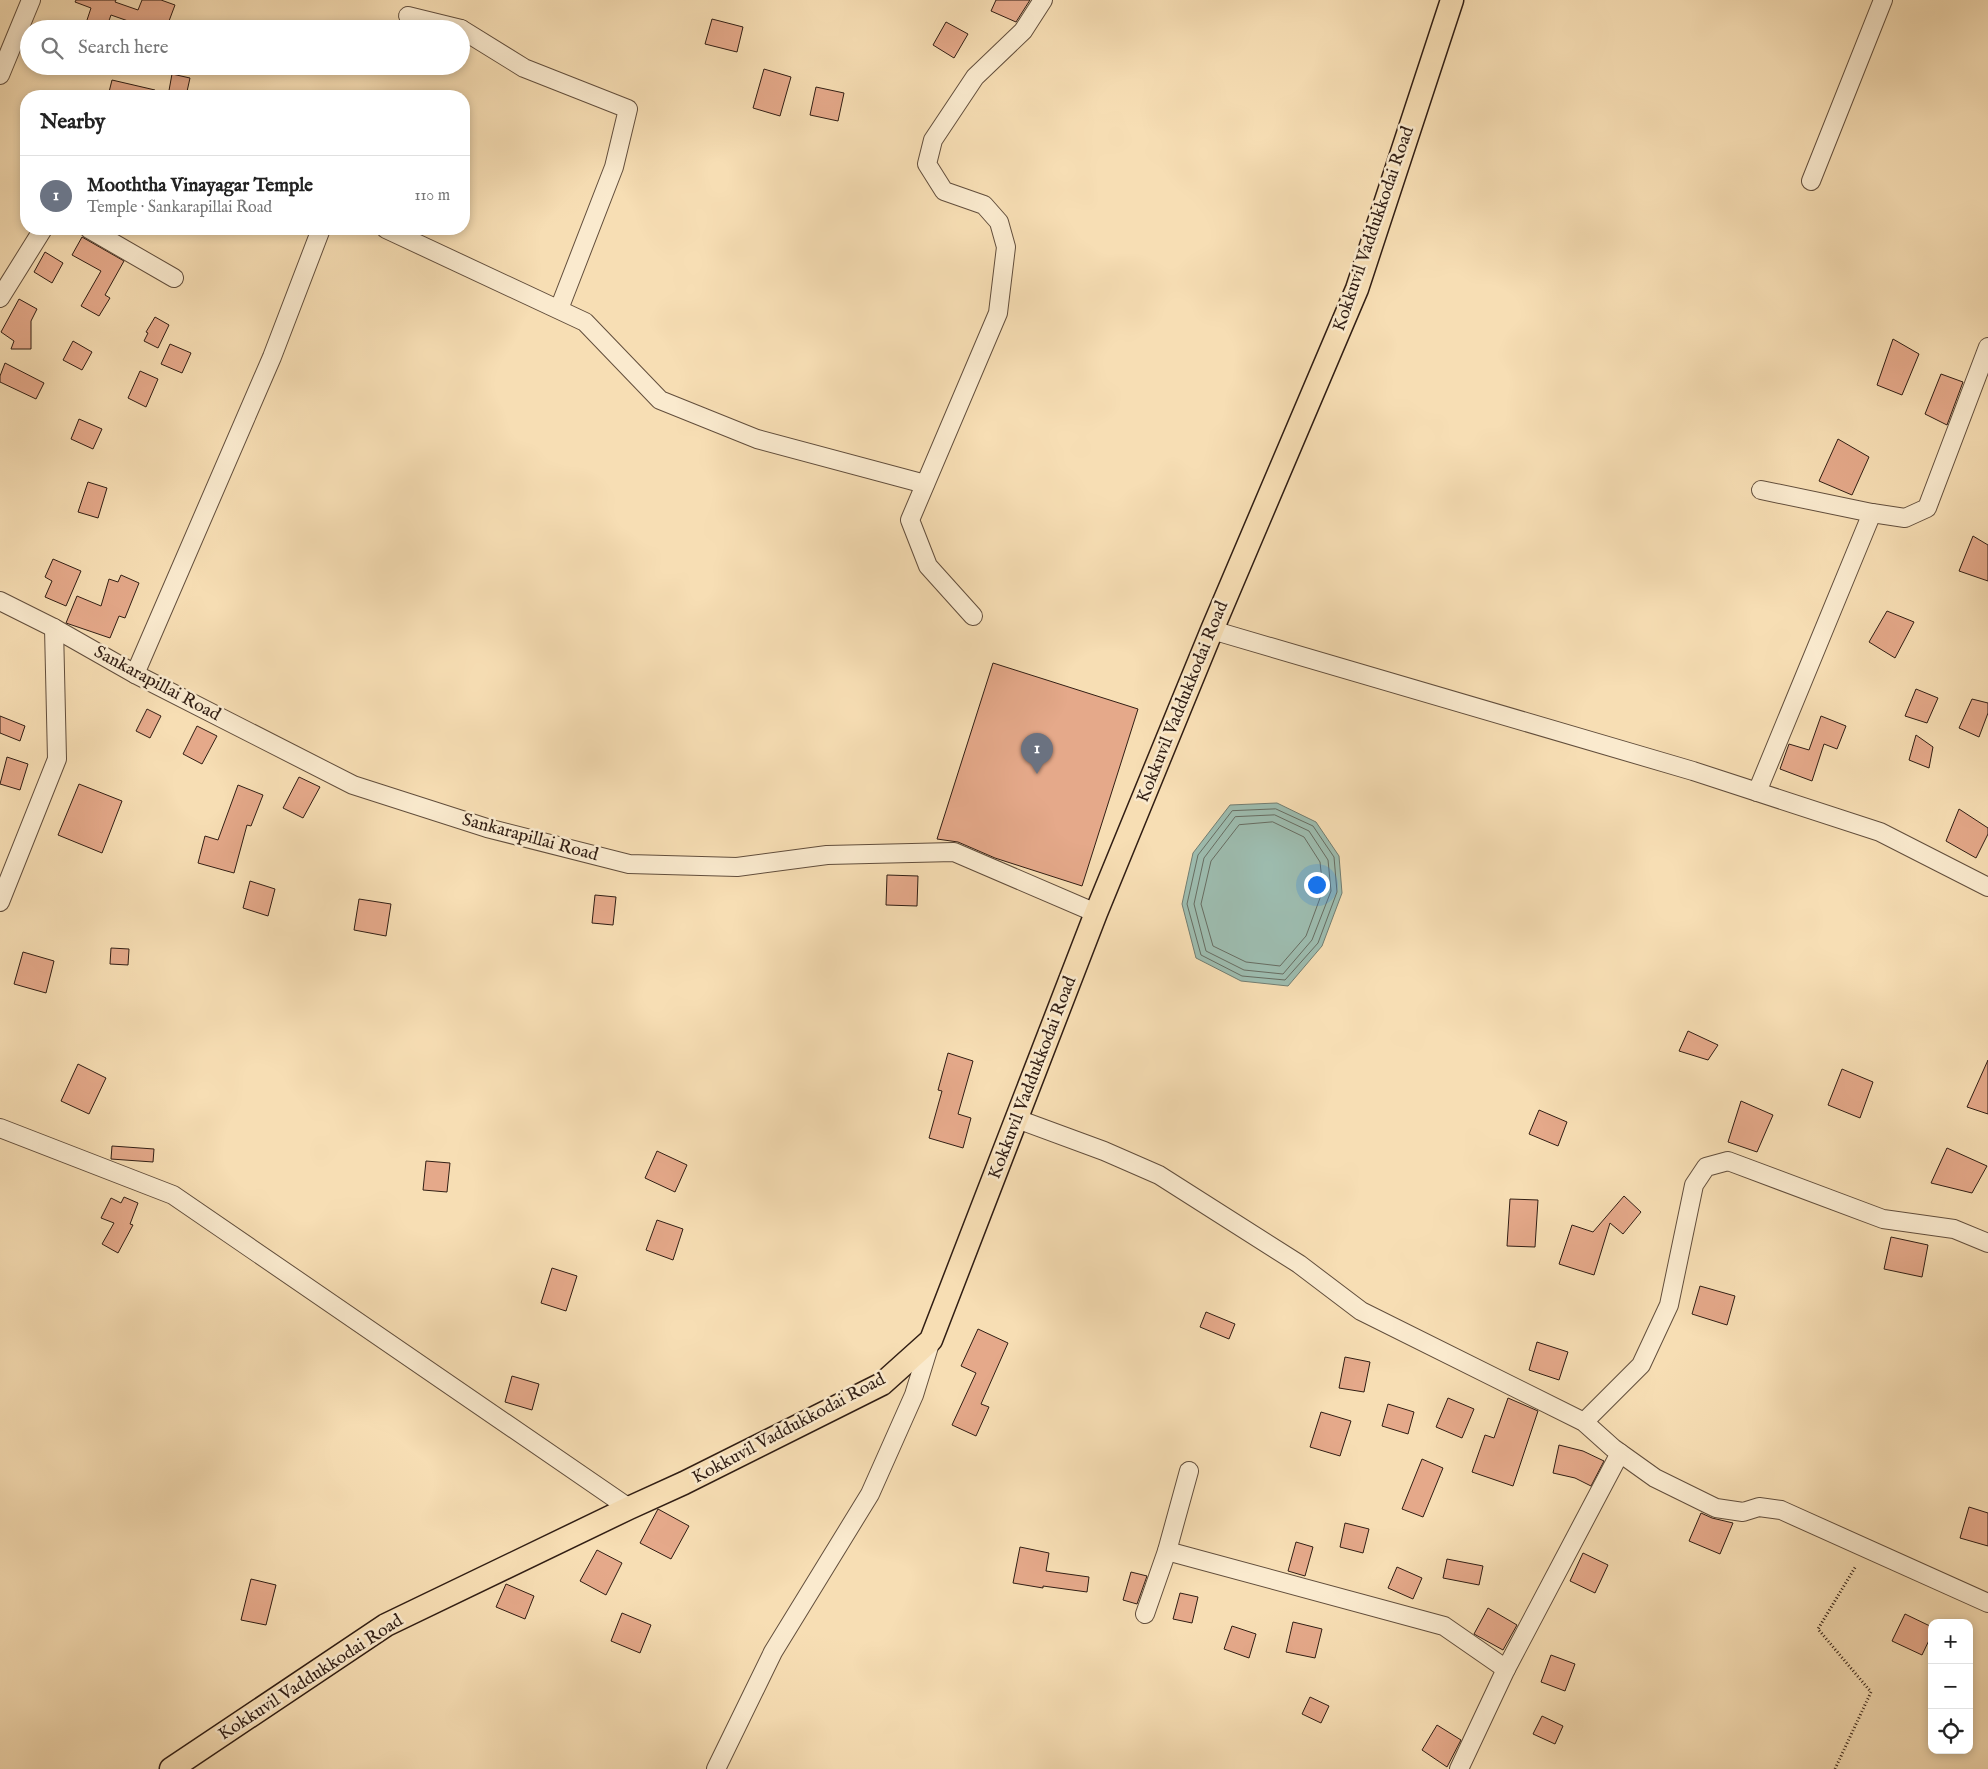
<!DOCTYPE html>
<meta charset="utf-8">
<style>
:root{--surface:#fff;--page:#f6f6f6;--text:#222;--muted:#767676;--line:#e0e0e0;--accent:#8f2418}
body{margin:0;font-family:"IM FELL English",serif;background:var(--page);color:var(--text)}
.controls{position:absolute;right:15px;bottom:15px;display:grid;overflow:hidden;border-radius:10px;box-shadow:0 2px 8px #0003}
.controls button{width:45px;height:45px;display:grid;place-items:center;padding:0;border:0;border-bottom:1px solid var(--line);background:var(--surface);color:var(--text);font:25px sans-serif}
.you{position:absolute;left:1316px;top:884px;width:18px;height:18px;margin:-12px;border:4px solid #fff;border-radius:50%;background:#1a73e8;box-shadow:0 0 0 8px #1a73e833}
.badge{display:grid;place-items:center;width:32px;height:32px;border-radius:50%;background:var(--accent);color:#fff;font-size:16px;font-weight:700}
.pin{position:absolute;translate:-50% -41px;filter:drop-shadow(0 1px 2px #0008)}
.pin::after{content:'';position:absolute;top:26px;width:18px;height:15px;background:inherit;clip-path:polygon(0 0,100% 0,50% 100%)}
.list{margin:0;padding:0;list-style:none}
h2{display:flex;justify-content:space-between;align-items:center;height:65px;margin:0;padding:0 20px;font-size:21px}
h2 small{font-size:16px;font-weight:400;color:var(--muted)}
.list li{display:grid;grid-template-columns:32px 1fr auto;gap:15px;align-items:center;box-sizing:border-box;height:80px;padding:0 20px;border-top:1px solid var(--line)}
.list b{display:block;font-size:19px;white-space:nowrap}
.list p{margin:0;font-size:16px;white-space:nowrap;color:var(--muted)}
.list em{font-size:16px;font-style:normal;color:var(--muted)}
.icon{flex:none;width:28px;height:28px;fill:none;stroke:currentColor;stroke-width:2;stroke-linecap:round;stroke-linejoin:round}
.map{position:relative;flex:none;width:1988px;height:1769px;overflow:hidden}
.search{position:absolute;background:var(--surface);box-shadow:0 2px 8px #0003;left:20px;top:20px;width:450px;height:55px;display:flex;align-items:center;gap:12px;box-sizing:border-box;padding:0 18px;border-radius:28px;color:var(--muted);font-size:19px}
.panel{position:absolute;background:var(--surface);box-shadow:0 2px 8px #0003;left:20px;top:90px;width:450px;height:145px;border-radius:20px}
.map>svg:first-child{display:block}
.water{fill:#9dbcaf;stroke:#727d71}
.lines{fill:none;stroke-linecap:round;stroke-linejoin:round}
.shore{stroke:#676d62;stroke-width:1}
.building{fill:#e5a98a;stroke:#311e14}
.minor-casing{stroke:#624e3c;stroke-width:20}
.major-casing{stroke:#311e14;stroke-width:25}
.path{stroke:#311e14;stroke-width:3;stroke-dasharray:1 2.5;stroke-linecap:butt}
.minor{stroke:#faeace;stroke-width:18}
.major{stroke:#f7deb4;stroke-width:22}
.labels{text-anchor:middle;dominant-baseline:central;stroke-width:5;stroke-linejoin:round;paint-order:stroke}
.street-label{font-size:18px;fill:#311e14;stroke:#faeace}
</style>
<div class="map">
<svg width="1988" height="1769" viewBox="0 0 1988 1769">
<rect width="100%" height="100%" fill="#f7deb4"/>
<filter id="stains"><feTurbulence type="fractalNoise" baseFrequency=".004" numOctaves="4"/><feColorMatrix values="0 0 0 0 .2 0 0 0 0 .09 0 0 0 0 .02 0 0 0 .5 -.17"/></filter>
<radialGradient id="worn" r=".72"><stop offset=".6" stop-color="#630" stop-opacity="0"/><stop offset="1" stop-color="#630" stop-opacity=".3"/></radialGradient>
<path class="water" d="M1277,803L1316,822L1339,856L1342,893L1322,946L1288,986L1241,981L1196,958L1182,904L1193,853L1230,805Z"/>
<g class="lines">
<g class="shore">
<path d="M1276,809L1313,826L1334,857L1337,892L1318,943L1285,980L1242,976L1201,955L1187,904L1198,855L1232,811Z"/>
<path d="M1275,815L1309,831L1328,860L1331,891L1312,940L1283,974L1244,970L1206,951L1194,904L1204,858L1235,817Z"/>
<path d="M1273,822L1304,837L1320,862L1323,890L1306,936L1280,966L1246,962L1213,946L1201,904L1211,861L1239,825Z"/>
</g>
</g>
<g class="building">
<path d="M76,0H116L115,2L138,10L142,0H161L175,5L166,29H151L111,15L106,29H84L91,8L75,2Z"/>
<path d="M996,0H1030L1016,22L991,11Z"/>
<path d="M712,19L743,27L737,52L705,44Z"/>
<path d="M946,22L968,34L954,58L933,45Z"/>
<path d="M764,69L791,77L780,116L753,108Z"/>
<path d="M172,74L190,78L186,96H168Z"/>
<path d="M112,80L155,90L154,96H108Z"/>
<path d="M816,87L844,93L838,121L810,115Z"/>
<path d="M82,237L124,261L105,295L110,298L99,316L81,306L101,271L72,255Z"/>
<path d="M45,252L63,263L52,283L34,272Z"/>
<path d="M19,299L37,309L31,321V349H11L14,341L1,332Z"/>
<path d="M155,317L169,325L158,348L144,341L148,333L146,332Z"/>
<path d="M1893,339L1919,354L1902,395L1877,385Z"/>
<path d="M73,341L92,352L82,370L63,360Z"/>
<path d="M170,344L191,353L182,373L161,364Z"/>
<path d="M5,363L44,383L36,399L0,382V376Z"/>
<path d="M140,371L158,379L146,407L128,398Z"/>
<path d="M1941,374L1963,382L1947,425L1925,414Z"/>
<path d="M79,419L102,429L93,449L71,439Z"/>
<path d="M1838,439L1869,457L1852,495L1819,481Z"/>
<path d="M88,482L107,488L98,518L78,512Z"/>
<path d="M1973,536L1988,545V581L1959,571Z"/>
<path d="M53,559L81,571L66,606L45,597L52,581L45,577Z"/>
<path d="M121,575L139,583L125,618L119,616L110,638L66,623L77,596L101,606L109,579L118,582Z"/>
<path d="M1887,611L1914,622L1895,658L1869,642Z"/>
<path d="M993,663L1138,709L1082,886L995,858L958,842L937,839Z"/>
<path d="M1916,689L1938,698L1927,723L1905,716Z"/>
<path d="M1972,699L1988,703V713L1979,737L1959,728Z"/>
<path d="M147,709L161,716L150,738L136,731Z"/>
<path d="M0,716L25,726L20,741L0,733Z"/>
<path d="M1821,716L1846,726L1837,749L1824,744L1812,781L1780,769L1789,744L1809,750Z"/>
<path d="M197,726L217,736L202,764L183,754Z"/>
<path d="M1916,735L1933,747L1929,768L1909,760Z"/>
<path d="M7,757L28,764L20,790L0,784Z"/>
<path d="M299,777L320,787L303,818L283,808Z"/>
<path d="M79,784L122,801L102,853L58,835Z"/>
<path d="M238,785L263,795L251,826L247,825L234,873L198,863L205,836L218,840Z"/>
<path d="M1959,809L1988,828V834L1976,858L1946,841Z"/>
<path d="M887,875L918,876L917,906L886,905Z"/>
<path d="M250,881L275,889L268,916L243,908Z"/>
<path d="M595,895L616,897L613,925L592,923Z"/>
<path d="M359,899L391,904L386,936L354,930Z"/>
<path d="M111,948L129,949L128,965L110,964Z"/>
<path d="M23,952L54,961L46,993L14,984Z"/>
<path d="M1688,1031L1718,1045L1708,1060L1679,1051Z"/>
<path d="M948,1053L973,1061L958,1114L971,1118L963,1148L929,1138L942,1091L938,1090Z"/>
<path d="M1988,1060V1114L1967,1107Z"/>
<path d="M78,1064L106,1078L89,1114L61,1101Z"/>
<path d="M1842,1069L1873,1082L1860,1118L1828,1105Z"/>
<path d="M1741,1101L1773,1115L1757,1152L1728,1142Z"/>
<path d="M1539,1110L1567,1122L1558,1146L1529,1134Z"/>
<path d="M112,1146L154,1149L153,1162L111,1159Z"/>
<path d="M1947,1148L1987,1166L1972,1193L1931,1183Z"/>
<path d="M657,1151L687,1165L675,1192L645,1178Z"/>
<path d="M426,1161L450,1163L447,1192L423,1190Z"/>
<path d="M1624,1196L1641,1212L1623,1234L1610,1223L1594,1275L1559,1264L1572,1225L1593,1232Z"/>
<path d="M124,1197L138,1203L130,1224L133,1225L118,1253L102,1244L114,1223L101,1218L111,1198L121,1203Z"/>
<path d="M1510,1199L1538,1200L1535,1247L1507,1246Z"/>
<path d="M657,1220L683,1229L673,1260L646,1250Z"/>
<path d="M1891,1237L1928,1245L1922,1277L1884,1269Z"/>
<path d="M552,1268L577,1276L566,1311L541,1303Z"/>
<path d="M1700,1286L1735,1296L1727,1325L1692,1314Z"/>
<path d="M1206,1312L1235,1324L1229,1339L1200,1327Z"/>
<path d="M978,1329L1008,1343L981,1404L989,1407L976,1436L952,1425L976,1373L961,1366Z"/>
<path d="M1537,1342L1568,1352L1559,1380L1529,1370Z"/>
<path d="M1345,1357L1370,1362L1364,1392L1339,1388Z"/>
<path d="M512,1376L539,1384L532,1410L505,1402Z"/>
<path d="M1448,1398L1474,1409L1462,1438L1436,1427Z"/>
<path d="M1508,1398L1538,1411L1513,1486L1472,1472L1485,1435L1494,1438Z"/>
<path d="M1388,1404L1414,1412L1408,1434L1382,1426Z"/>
<path d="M1321,1412L1351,1421L1340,1456L1310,1447Z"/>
<path d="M1559,1445L1583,1451L1604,1461L1591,1486L1575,1478L1553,1473Z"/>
<path d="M1422,1459L1443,1468L1423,1517L1402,1509Z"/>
<path d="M1969,1507L1988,1513V1546L1960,1538Z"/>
<path d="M658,1509L689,1526L671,1559L640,1543Z"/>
<path d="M1701,1513L1712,1518L1733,1523L1720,1554L1689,1541Z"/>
<path d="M1345,1523L1369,1529L1363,1553L1340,1547Z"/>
<path d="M1296,1542L1313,1547L1305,1576L1288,1571Z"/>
<path d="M1020,1547L1049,1553L1046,1571L1089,1577L1087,1592L1043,1586V1588L1013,1583Z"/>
<path d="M597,1550L622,1563L606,1595L580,1581Z"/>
<path d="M1583,1553L1608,1565L1595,1593L1570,1581Z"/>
<path d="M1447,1559L1483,1566L1479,1585L1443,1578Z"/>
<path d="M1397,1567L1422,1578L1413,1599L1388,1588Z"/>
<path d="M1131,1572L1147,1576L1137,1604L1123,1600Z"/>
<path d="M251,1579L276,1585L266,1625L241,1620Z"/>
<path d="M506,1584L534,1596L525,1619L496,1607Z"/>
<path d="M1180,1593L1198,1597L1192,1623L1173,1619Z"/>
<path d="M1488,1608L1517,1625L1503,1650L1474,1634Z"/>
<path d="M622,1613L651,1625L640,1653L611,1641Z"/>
<path d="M1905,1614L1932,1627V1634L1922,1655L1892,1641Z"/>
<path d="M1293,1622L1322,1629L1315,1658L1286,1652Z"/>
<path d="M1232,1626L1256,1634L1249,1658L1224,1649Z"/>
<path d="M1551,1655L1575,1664L1565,1691L1541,1682Z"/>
<path d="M1310,1697L1329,1706L1321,1723L1302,1714Z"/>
<path d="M1542,1716L1563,1726L1555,1744L1533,1734Z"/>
<path d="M1437,1725L1461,1740L1447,1767L1422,1750Z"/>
</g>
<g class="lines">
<g class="minor-casing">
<g id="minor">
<path d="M408,16L461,29"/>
<path d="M461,29L524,68L628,109L614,167L559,309"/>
<path d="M0,75L31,0"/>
<path d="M1811,181L1883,0"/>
<path d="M89,229L174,278"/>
<path d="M386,229L585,322L660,400L757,439L925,484"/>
<path d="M0,298L43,229"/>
<path d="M1761,490L1872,513L1905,518L1927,508L1988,347"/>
<path d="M0,601L54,628L135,674L353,785L487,828L629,864L737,867L827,855L954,852L1096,913"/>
<path d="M973,616L928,566L910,520L998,313L1006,247L999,222L984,205L944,191L927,164L933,140L975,77L1023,31L1043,0"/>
<path d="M1212,630L1693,771L1880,832L1988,887"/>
<path d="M135,674L272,357L321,229"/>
<path d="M1757,792L1872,513"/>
<path d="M0,902L57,759L54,628"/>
<path d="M1017,1119L1104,1151L1159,1175L1299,1264L1361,1311L1584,1422L1613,1448L1655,1478L1716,1508L1743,1512L1759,1507L1781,1510L1988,1603"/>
<path d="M0,1128L173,1195L629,1508"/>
<path d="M1584,1422L1641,1365L1669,1305L1694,1185L1706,1167L1728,1161L1883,1219L1954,1229L1988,1243"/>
<path d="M1167,1551L1444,1626L1506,1669"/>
<path d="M1145,1614L1167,1551L1189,1471"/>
<path d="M716,1769L773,1652L870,1494L914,1395L931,1340"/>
<path d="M1459,1769L1506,1669L1620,1453"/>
</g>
</g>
<g class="major-casing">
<path id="major" d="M171,1769L386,1625L629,1508L684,1483L882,1384L931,1340L1096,913L1212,630L1357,289L1452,0"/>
</g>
<path class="path" d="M1835,1769L1871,1692L1818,1629L1856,1566"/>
<use href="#minor" class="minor"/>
<use href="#major" class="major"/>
</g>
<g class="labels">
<g class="street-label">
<text transform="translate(1374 229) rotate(-71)">Kokkuvil Vaddukkodai Road</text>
<text transform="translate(157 684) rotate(28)">Sankarapillai Road</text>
<text transform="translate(1183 702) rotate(-68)">Kokkuvil Vaddukkodai Road</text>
<text transform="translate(530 838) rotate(15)">Sankarapillai Road</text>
<text transform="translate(1033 1078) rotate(-69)">Kokkuvil Vaddukkodai Road</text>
<text transform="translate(789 1429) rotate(-28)">Kokkuvil Vaddukkodai Road</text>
<text transform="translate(311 1678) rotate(-33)">Kokkuvil Vaddukkodai Road</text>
</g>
</g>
<rect width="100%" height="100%" filter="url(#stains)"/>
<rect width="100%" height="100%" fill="url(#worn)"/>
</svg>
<div class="controls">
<button>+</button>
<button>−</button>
<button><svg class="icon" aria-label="locate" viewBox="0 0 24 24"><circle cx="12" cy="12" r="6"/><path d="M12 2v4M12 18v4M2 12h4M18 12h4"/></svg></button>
</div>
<div class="you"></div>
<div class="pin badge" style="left:1037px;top:774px;background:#6b7280">1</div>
<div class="search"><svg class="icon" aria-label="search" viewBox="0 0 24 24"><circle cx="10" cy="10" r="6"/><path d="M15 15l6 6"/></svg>Search here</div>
<section class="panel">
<h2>Nearby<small></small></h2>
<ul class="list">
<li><span class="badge" style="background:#6b7280">1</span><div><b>Mooththa Vinayagar Temple</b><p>Temple · Sankarapillai Road</p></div><em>110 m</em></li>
</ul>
</section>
</div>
